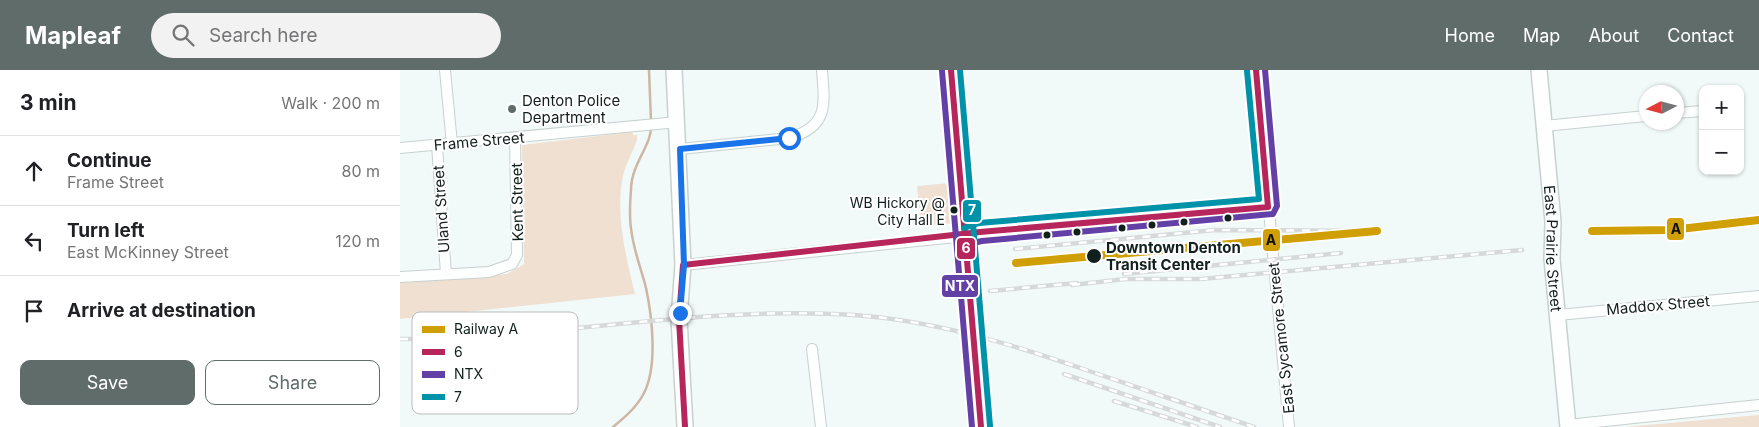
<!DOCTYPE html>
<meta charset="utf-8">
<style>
:root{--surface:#fff;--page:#f2f2f2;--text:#202124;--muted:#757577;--line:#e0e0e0;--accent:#606c6a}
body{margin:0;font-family:Inter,sans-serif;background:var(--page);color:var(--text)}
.controls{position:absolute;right:15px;top:15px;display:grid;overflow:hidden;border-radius:10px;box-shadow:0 1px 4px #0004}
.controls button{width:45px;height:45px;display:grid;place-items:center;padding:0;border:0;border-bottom:1px solid var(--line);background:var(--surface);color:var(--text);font:25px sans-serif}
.compass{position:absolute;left:1239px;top:15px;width:45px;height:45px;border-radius:50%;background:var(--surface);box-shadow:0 1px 4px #0004;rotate:264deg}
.stop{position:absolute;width:15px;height:15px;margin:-11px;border:4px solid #1a73e8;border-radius:50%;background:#fff}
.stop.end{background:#1a73e8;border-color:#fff;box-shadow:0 1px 5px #0008}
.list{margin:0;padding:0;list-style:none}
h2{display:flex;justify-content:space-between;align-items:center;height:65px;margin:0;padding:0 20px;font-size:21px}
h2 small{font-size:16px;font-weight:400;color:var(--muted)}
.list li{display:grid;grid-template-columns:32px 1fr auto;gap:15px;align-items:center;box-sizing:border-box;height:70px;padding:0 20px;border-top:1px solid var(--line)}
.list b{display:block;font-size:19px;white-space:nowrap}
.list p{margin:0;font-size:16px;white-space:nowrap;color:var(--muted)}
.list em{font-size:16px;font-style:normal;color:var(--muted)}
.actions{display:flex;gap:10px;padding:15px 20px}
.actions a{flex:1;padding:11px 0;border:1px solid var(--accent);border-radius:10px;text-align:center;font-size:18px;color:var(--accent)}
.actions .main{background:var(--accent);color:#fff}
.icon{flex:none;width:28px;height:28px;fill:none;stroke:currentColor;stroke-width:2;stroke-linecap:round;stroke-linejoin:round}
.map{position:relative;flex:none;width:1359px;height:357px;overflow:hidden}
header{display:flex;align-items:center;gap:30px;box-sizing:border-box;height:70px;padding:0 25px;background:var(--accent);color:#fff}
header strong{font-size:24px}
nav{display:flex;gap:28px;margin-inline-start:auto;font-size:18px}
.search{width:350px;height:45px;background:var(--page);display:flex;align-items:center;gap:12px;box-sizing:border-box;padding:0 18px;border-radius:28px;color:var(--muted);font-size:19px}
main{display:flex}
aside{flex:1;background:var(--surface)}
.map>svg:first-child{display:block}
.green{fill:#efe0d2}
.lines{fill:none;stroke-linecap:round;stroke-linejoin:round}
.stream{stroke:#cdb6a3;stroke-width:2.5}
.street-casing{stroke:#c7d1cf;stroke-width:12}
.secondary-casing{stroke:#c7d1cf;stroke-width:18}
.street{stroke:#fdfefe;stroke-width:10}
.secondary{stroke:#fdfefe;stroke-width:15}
.rail-casing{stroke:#d6d9d9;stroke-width:4.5}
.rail{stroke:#fff;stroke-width:2.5;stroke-dasharray:8;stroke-linecap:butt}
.bus-1-casing{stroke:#fff;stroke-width:10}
.bus-2-casing{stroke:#fff;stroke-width:10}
.bus-3-casing{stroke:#fff;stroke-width:10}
.bus-1{stroke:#b6265b;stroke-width:6}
.bus-2{stroke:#6240a6;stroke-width:6}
.bus-3{stroke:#0092a9;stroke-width:6}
.rail-1-casing{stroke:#fff;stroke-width:11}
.rail-1{stroke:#d09f06;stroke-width:8}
.route{stroke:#1a73e8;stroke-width:6}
.poi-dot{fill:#606c6a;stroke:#fff;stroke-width:2}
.bus-dot{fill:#12201d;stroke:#fff;stroke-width:2}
.labels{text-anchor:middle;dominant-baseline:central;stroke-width:4;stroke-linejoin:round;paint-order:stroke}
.bus-label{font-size:14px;fill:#12201d;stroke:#fff;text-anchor:end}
.poi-label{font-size:15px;fill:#12201d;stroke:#fff;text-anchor:start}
.street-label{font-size:15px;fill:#12201d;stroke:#fff}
.stop-label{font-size:15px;font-weight:bold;fill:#12201d;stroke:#fff;text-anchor:start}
.key{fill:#fff;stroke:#b8bcbb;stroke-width:1}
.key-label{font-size:14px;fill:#12201d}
.line-badge{stroke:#fff;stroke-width:2}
.badge-label{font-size:14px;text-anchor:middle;font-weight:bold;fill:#fff}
.pale-badge-label{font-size:14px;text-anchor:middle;font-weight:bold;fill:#111}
</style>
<header>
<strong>Mapleaf</strong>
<div class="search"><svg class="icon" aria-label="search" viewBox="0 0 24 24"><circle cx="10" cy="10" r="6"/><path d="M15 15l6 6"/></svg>Search here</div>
<nav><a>Home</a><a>Map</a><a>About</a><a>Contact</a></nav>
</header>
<main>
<aside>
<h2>3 min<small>Walk · 200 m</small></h2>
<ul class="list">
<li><svg class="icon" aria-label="ahead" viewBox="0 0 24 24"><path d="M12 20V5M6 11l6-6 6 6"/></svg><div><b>Continue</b><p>Frame Street</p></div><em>80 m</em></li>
<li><svg class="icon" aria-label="left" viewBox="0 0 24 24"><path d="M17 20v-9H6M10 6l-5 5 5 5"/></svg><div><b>Turn left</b><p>East McKinney Street</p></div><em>120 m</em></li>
<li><svg class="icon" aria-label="arrive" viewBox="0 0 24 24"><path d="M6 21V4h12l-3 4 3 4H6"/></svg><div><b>Arrive at destination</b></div></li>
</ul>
<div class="actions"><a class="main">Save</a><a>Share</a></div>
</aside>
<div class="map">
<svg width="1359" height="357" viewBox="0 0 1359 357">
<rect width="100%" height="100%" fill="#f2faf9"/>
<g class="green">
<path d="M232,62L233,65H237V70C233,82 226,93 223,106C215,145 226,186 235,224L0,249V213L107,204L124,194L122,75Z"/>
<path d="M551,113L555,153L521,156L517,116Z"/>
<path d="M1359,345V357H1224Z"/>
</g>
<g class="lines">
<g class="stream">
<path d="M249,0L251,51"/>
<path d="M213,357C225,347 237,337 244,323C258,296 252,246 246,218C241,198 233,179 231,158C229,146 230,133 231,120C231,94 252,75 251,56"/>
</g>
<g class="street-casing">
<g id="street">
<path d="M45,0L52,74"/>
<path d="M551,0L581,357"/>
<path d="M856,0L889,357"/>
<path d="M1276,43L1303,41"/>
<path d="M1144,56L1246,46"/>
<path d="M37,75L46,204"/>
<path d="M0,78L278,52"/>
<path d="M280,79L389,68C428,57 425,36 422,0"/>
<path d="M283,195L566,166"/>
<path d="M0,207L89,202L112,194L117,185L115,69"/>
<path d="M1158,245L1359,226"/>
<path d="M412,279L421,357"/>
<path d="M1167,355L1359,335"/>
</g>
</g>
<g class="secondary-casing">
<g id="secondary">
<path d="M274,0L283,195L279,249L285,357"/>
<path id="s1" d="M1139,0L1153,152L1152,189L1168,357"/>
</g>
</g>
<use href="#street" class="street"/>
<use href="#secondary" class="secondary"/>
<g class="rail-casing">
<g id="rail">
<path d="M615,179L815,160L977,161"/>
<path d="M724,204L941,183"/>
<path d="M672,215L725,209H801L1122,180"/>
<path d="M590,221L677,213"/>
<path d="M0,269C152,269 302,235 454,245C537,251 615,275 692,302C746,320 800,339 854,357"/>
<path d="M664,304L820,357"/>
<path d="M714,331L797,357"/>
</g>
</g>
<use href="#rail" class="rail"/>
<g class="bus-1-casing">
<g id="bus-1">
<path d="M551,0L581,357"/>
<path d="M285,357L279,249L283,195L580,162L868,137L856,0"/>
</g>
</g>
<g class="bus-2-casing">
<g id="bus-2">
<path d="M542,1L572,357"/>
<path d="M568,174L582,171L873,144L877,136L865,0"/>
</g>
</g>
<g class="bus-3-casing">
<g id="bus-3">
<path d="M560,0L590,356"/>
<path d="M564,158L579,153L859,129L847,1"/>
</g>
</g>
<use href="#bus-1" class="bus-1"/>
<use href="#bus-2" class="bus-2"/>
<use href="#bus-3" class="bus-3"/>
<g class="rail-1-casing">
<g id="rail-1">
<path d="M1192,161L1271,160L1359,150"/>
<path d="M616,193L977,161"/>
</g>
</g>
<use href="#rail-1" class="rail-1"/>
</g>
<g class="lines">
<path class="route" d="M280,243L284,195L280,79L389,68"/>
</g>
<circle class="poi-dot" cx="112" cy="39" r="5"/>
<g class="bus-dot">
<circle cx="554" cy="140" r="4.5"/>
<circle cx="828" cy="148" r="4.5"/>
<circle cx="784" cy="152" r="4.5"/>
<circle cx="752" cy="155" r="4.5"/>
<circle cx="722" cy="158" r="4.5"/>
<circle cx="677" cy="162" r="4.5"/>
<circle cx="647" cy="165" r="4.5"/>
<circle cx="694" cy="186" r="8"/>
</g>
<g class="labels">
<g class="bus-label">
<text x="545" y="132">WB Hickory @<tspan x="545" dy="17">City Hall E</tspan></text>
</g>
<g class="poi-label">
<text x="122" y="30">Denton Police<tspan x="122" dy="17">Department</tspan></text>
</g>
<g class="street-label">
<text transform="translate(79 71) rotate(-5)">Frame Street</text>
<text transform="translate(117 132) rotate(-91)">Kent Street</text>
<text transform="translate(41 139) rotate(-94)">Uland Street</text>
<text stroke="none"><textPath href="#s1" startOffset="179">East Prairie Street</textPath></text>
<text transform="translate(1258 235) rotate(-5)">Maddox Street</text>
<text transform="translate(881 268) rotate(-96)">East Sycamore Street</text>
</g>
<g class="stop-label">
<text x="706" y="177">Downtown Denton<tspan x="706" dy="17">Transit Center</tspan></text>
</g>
</g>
<rect x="12" y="242" width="166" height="102" rx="8" class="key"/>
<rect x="22" y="256" width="23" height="7" fill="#d09f06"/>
<rect x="22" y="279" width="23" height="6" fill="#b6265b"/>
<rect x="22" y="301" width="23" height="7" fill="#6240a6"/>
<rect x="22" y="324" width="23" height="6" fill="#0092a9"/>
<g class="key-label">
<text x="54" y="264">Railway A</text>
<text x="54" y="287">6</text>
<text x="54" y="309">NTX</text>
<text x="54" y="332">7</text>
</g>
<g class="line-badge">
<rect x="562" y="129" width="20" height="24" rx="5" fill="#0092a9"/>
<rect x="1266" y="147" width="19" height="24" rx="5" fill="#d09f06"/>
<rect x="862" y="158" width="19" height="24" rx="5" fill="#d09f06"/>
<rect x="556" y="167" width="20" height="23" rx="5" fill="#b6265b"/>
<rect x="541" y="204" width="38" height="24" rx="5" fill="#6240a6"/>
</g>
<g class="badge-label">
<text x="572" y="145">7</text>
<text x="566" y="183">6</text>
<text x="560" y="221">NTX</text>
</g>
<g class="pale-badge-label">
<text x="1276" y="164">A</text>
<text x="871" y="175">A</text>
</g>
</svg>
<div class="controls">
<button>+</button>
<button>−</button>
</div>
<svg class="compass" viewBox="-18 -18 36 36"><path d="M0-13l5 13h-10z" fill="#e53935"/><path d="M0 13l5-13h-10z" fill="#757577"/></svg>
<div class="stop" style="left:389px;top:68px"></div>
<div class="stop end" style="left:280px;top:243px"></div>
</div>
</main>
